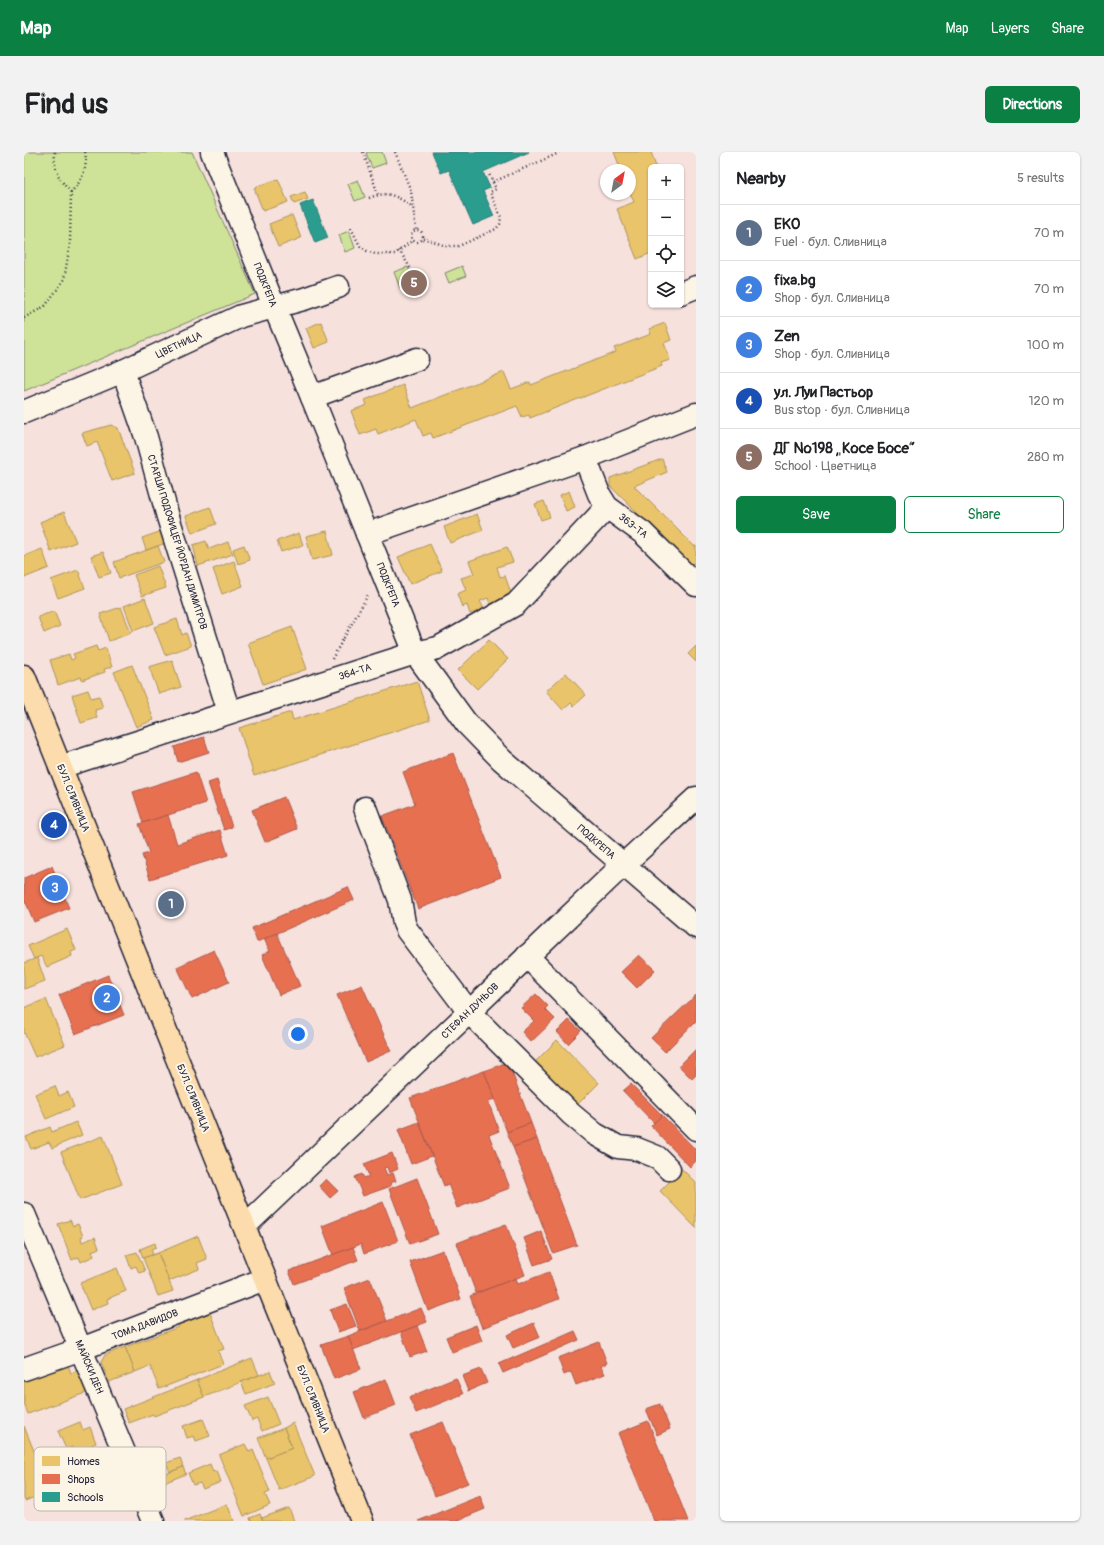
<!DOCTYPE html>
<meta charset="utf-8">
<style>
:root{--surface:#fff;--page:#f2f2f2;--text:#202124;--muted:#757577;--line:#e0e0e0;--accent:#0b8043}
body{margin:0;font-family:Pangolin,sans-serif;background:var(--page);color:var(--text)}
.controls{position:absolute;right:12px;top:12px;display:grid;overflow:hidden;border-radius:6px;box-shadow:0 1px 3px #0004}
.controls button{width:36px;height:36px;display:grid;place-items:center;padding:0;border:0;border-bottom:1px solid var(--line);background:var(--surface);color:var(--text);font:20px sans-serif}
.compass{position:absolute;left:576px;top:12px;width:36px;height:36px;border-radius:50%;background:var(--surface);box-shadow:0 1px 3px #0004;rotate:32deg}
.you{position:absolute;left:274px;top:882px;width:14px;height:14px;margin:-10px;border:3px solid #fff;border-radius:50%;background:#1a73e8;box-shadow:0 0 0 6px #1a73e833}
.badge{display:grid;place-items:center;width:26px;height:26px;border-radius:50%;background:var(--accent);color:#fff;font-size:13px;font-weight:700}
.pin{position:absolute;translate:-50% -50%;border:2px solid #fff;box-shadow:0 1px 4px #0006}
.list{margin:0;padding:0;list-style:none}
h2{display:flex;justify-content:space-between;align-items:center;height:52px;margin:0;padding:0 16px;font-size:17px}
h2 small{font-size:13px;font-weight:400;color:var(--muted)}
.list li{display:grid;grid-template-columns:26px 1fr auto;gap:12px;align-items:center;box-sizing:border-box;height:56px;padding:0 16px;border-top:1px solid var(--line)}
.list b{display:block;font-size:15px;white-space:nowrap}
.list p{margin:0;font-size:13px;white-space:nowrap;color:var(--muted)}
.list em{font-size:13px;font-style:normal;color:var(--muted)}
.actions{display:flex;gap:8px;padding:12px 16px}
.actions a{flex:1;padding:9px 0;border:1px solid var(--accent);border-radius:6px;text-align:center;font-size:14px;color:var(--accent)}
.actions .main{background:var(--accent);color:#fff}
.icon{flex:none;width:22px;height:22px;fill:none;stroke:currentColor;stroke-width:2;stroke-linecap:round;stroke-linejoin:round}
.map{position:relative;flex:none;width:672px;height:1369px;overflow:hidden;border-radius:6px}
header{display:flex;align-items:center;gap:24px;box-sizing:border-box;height:56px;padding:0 20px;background:var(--accent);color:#fff}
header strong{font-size:19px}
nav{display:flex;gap:22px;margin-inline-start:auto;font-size:14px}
.intro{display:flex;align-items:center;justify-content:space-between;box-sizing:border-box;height:96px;padding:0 24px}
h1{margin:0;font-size:28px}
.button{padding:10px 18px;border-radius:6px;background:var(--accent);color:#fff;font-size:14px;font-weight:700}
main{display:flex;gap:24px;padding:0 24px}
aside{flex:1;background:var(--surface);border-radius:6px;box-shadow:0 1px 3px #0004}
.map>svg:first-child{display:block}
.green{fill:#cee398;stroke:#78826a}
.homes{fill:#e9c46a;stroke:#ad935c}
.shops{fill:#e76f51;stroke:#ac584a}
.schools{fill:#2a9d8f;stroke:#287876}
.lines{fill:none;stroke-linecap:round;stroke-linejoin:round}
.minor-casing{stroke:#22223b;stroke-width:25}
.major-casing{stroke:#22223b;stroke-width:25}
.path{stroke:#22223b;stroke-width:2.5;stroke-dasharray:1 3;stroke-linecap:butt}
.minor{stroke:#fcf5e5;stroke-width:22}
.major{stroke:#fcdcac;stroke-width:22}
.labels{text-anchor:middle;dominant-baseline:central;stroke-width:4;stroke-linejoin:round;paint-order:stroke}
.street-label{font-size:10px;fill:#22223b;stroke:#fcf5e5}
.key{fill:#fcf5e5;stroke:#bbb6b2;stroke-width:1}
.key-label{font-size:11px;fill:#22223b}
</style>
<header>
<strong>Map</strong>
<nav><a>Map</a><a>Layers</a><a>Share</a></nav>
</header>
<div class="intro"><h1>Find us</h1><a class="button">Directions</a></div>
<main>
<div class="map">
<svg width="672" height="1369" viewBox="0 0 672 1369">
<rect width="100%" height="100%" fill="#f6e1dc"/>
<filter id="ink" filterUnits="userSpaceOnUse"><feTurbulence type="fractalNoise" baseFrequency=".025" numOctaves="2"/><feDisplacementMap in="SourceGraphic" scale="8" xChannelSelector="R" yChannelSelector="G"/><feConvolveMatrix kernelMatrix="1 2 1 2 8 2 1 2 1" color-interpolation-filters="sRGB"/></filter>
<g filter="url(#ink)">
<g class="green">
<path d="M0,0H168L231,142L0,239Z"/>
<path d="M344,0H358L362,11L348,16L342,1Z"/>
<path d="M334,28L341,45L331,49L324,32Z"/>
<path d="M325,79L331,96L321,100L315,83Z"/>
<path d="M438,114L442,124L425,131L421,121Z"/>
<path d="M384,115L390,130L376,136L370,120Z"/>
</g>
<g class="homes">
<path d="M590,0H627L632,15H627V44H625L627,49V101L613,107L593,57L610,50L606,41V18H597Z"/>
<path d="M254,27L264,50L239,59L230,36Z"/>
<path d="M281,40L284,47L270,52L267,45Z"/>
<path d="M268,63L277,86L254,95L245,72Z"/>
<path d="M297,170L305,190L290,196L282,176Z"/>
<path d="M641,171L647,188L640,191L646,208L637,211L638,214L506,266L505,263L498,265L493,254L409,286L407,281L399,284L392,267L354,282L352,277L336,283L327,259L343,253L341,248L379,233L388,256L480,220L487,237L506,230L507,233L592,200L590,196L627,182L625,177Z"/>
<path d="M87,273L94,276L111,321L88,329L73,290L63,294L58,281Z"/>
<path d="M638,307L643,320L610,334L670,394H672V411L665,412L586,334V326Z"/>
<path d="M545,339L551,355L542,359L536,343Z"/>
<path d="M520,349L526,365L517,368L511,352Z"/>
<path d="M186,355L192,372L168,381L162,364Z"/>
<path d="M40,360L52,390L27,400L16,370Z"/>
<path d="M453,362L459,378L426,391L420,375Z"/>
<path d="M138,379L142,391L122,398L118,386Z"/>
<path d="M303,379L309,403L288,408L282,384Z"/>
<path d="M275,381L279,393L257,400L253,389Z"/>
<path d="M182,389L185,397L204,390L209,402L174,414L169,393Z"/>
<path d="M406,392L418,419L386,432L374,405Z"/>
<path d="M220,393L226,408L214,412L209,397Z"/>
<path d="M134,394L140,410L95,426L90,410Z"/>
<path d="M483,395L489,410L473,415L476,425L481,424L488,444L466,452L464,446L456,449L460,457L446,462L443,453L438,455L433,442L442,438L437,426L450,422L445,409Z"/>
<path d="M18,397L25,416L0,426V404Z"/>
<path d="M79,400L87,421L75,425L67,404Z"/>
<path d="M210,409L219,434L198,442L189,417Z"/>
<path d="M134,414L142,436L118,444L110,423Z"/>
<path d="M54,418L61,436L34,446L27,428Z"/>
<path d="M121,446L130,471L109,479L100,454Z"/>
<path d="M97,455L107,481L85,489L76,462Z"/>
<path d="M30,459L36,474L20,481L14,465Z"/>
<path d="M153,467L158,483L162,481L167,494L141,503L130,475Z"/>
<path d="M268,475L283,517L239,532L224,491Z"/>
<path d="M465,488L484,507L453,537L434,518Z"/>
<path d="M72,494L74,499L82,496L88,515L80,517L81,520L58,528L57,525L34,533L26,508L45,502L47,508L51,506L49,502Z"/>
<path d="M672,494V510L664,502Z"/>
<path d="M148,508L157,535L135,542L125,515Z"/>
<path d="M108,513L130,568L112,575L90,520Z"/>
<path d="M542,521L562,543L550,554L547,551L539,558L522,539Z"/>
<path d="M393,529L406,568L230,624L215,576L267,560L269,568Z"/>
<path d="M64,538L67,546L75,544L79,556L71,558L73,566L57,571L48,543Z"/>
<path d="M43,777L52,798L47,800L48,804L23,815L17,804L10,807L4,794Z"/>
<path d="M13,806L21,829L0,837V811Z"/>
<path d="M22,847L41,893L11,905L0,880V856Z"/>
<path d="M533,888L575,931L552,954L510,911Z"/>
<path d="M31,934L35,944L44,940L50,955L22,967L11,942Z"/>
<path d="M52,970L58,983L28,996L25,990L7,997L2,985L26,975L28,980Z"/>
<path d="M79,984L98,1032L56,1048L37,1000Z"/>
<path d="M658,1017L672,1031V1076L636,1039Z"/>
<path d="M46,1068L49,1074L54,1072L59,1084L57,1085L58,1090L71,1085L75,1096L68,1099L70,1104L57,1110L55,1105L48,1108L34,1072Z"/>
<path d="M174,1084L183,1107L173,1111L175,1117L145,1129L134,1101Z"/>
<path d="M131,1091L132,1095L127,1097L129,1103L119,1106L116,1097Z"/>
<path d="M113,1100L121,1119L115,1121L112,1114L107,1116L102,1103Z"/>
<path d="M134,1101L149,1139L134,1144L119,1106Z"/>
<path d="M93,1116L102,1139L83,1147L84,1151L67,1158L56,1131Z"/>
<path d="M185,1158L200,1197L194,1199L199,1212L135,1237L126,1214L111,1220L101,1195L155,1175L153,1170Z"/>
<path d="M101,1195L111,1220L85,1230L77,1210L81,1203Z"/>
<path d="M228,1206L235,1223L180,1245L173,1228Z"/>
<path d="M44,1213L47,1221L56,1218L64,1240L4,1262L0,1251V1230Z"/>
<path d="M246,1219L251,1231L222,1242L217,1230Z"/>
<path d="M173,1228L180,1245L130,1264L129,1262L105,1271L99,1257Z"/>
<path d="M244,1245L255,1272L238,1279L233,1267L228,1269L221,1254Z"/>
<path d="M179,1267L186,1284L172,1289L170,1284L163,1286L159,1274Z"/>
<path d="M56,1270L59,1278L66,1275L72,1291L50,1301L48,1295L42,1297L34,1279Z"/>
<path d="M269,1271L291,1324L255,1338L242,1306L268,1296L260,1276Z"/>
<path d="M0,1274L26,1339L1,1349L0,1346Z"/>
<path d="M260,1276L268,1296L242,1306L234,1286Z"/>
<path d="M221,1292L225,1300L229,1298L246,1340L241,1342L246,1353L220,1364L195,1303Z"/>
<path d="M156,1306L159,1315L146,1320L142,1311Z"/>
<path d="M186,1312L189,1320L193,1319L197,1330L179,1337L176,1331L169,1333L164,1321Z"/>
<path d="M159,1315L162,1322L132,1334L129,1327Z"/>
<path d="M203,1352L210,1369H160Z"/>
<path d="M265,1356L270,1369H239L238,1366Z"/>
<path d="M236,1362L239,1369H227L226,1366Z"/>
</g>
<g class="shops">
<path d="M180,585L185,600L154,610L150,595Z"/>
<path d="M429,601L477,725L394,757L358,664L391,652L379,620Z"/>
<path d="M172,620L182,651L119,671L109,640Z"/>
<path d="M193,628L208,675L200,678L184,631Z"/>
<path d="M260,645L273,677L241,690L228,658Z"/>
<path d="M144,663L153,692L196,678L204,703L126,727L118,703L125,701L115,672Z"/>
<path d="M28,714L45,756L10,770L0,746V726Z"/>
<path d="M324,735L330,748L233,790L228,776Z"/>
<path d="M253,781L276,834L255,843L238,803L246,799L240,787Z"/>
<path d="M190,798L205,830L168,847L153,815Z"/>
<path d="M615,803L631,818L613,836L597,820Z"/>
<path d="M84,823L100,863L51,882L35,843Z"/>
<path d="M338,833L367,899L342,910L313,843Z"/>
<path d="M512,842L524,854L521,857L531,867L507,890L498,880L510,869L497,856Z"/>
<path d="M672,843V869L641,900L627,886Z"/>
<path d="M545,868L557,879L544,892L533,880Z"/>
<path d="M672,897V923L668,927L655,914Z"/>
<path d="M484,910L507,971L483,980L460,919Z"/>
<path d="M460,919L471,947L464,949L475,979L465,983L486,1036L433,1056L424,1032L420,1034L386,946Z"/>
<path d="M607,932L638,963L630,971L599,939Z"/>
<path d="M638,963L672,998V1009L666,1015L627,974Z"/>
<path d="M395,970L408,1004L387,1012L374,978Z"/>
<path d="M507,971L513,987L489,995L483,980Z"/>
<path d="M513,987L553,1093L529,1101L489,995Z"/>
<path d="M368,1001L374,1017L365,1021L363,1015L360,1016L363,1023L369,1021L372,1029L366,1031L367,1034L339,1044L331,1025L338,1022L340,1026L345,1024L340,1012Z"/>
<path d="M393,1026L414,1082L386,1092L365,1037Z"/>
<path d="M302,1027L314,1039L306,1046L295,1034Z"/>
<path d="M359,1050L374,1089L340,1102L337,1092L309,1103L298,1074Z"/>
<path d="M482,1072L501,1123L452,1141L433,1091Z"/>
<path d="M517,1079L528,1107L510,1113L500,1086Z"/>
<path d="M329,1095L334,1108L270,1132L265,1119Z"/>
<path d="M419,1098L437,1147L404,1159L386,1110Z"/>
<path d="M525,1120L535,1147L458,1176L446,1144L492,1126L494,1132Z"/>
<path d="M346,1126L363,1169L336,1179L320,1136Z"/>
<path d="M323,1152L332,1174L314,1180L306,1158Z"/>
<path d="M397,1156L403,1170L329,1198L324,1184Z"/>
<path d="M510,1171L516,1185L489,1196L483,1183Z"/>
<path d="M452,1173L458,1189L428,1200L422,1185Z"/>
<path d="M393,1174L403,1199L386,1205L377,1180Z"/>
<path d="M551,1179L555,1188L479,1221L475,1212Z"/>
<path d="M324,1184L337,1217L310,1227L297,1193Z"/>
<path d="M575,1190L583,1211L577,1214L581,1222L552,1233L547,1220L540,1223L534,1206Z"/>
<path d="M457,1217L463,1231L444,1239L438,1224Z"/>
<path d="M432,1226L439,1242L392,1261L385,1245Z"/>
<path d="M362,1227L372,1253L340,1266L330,1240Z"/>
<path d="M636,1252L646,1277L633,1283L622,1257Z"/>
<path d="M624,1269L664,1369H630L594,1281Z"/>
<path d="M419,1270L444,1331L411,1344L386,1283Z"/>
<path d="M456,1344L461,1357L432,1369H394Z"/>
</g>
<g class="schools">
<path d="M408,0H505L459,20L466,36L459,39L470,64L449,73L425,18L417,21Z"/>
<path d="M289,48L304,86L291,91L276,53Z"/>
</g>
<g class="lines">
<g class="minor-casing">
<g id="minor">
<path d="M188,0L250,154L288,245L391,501L443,572L478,608L672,775"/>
<path d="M657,141L672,135"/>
<path d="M99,219L122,285L144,365L205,560"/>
<path d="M288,245L393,207"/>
<path d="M0,260L99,219L217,164L280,147L314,135"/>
<path d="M561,306L575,342L583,355L619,381L672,433"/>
<path d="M343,382L561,306L672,262"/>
<path d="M36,615L391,501L414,496L492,452L583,355"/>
<path d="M341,656L376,748L380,771L383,778L445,860L547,962L571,982L594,995L613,997L633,1005L645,1017"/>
<path d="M503,804L672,977"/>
<path d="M0,1062L129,1369"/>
<path d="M221,1074L599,713L672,646"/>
<path d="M0,1217L57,1197L241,1127"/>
</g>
</g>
<g class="major-casing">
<path id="major" d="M0,524L338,1369"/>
</g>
<g class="path">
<path d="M31,0C29,17 35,28 47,40"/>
<path d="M339,0L354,42"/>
<path d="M371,0L387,39L392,78"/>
<path d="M469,30L535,1"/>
<path d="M345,46C365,38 372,44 389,55"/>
<path d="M327,76L336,94L343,99L351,102H371L389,88"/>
<circle cx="393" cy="84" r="6"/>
<path d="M399,86L422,94H435L472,77L476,72L477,65L466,40L472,37L465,22"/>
<path d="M375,98L387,117L393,132"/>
<path d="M0,166L21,154L40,128L46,92L47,40C58,29 64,16 61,0"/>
<path d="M308,507L345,441"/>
</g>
<use href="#minor" class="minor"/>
<use href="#major" class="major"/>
</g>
</g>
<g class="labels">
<g class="street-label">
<text transform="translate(241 133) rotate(68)">ПОДКРЕПА</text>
<text transform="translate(155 193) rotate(-25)">ЦВЕТНИЦА</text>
<text transform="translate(609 374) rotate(38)">363-ТА</text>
<text transform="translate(153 390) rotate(73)">СТАРШИ ПОДОФИЦЕР ЙОРДАН ДИМИТРОВ</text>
<text transform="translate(364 433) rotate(68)">ПОДКРЕПА</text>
<text transform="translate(331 520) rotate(-18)">364-ТА</text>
<text transform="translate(49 646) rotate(68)">БУЛ. СЛИВНИЦА</text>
<text transform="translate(572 690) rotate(41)">ПОДКРЕПА</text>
<text transform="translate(446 859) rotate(-44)">СТЕФАН ДУНЬОВ</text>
<text transform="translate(169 946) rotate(68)">БУЛ. СЛИВНИЦА</text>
<text transform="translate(121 1173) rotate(-21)">ТОМА ДАВИДОВ</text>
<text transform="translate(65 1215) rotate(67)">МАЙСКИ ДЕН</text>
<text transform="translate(289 1247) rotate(68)">БУЛ. СЛИВНИЦА</text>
</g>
</g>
<rect x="10" y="1295" width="132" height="64" rx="6" class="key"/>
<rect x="18" y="1304" width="18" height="10" fill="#e9c46a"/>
<rect x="18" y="1322" width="18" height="10" fill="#e76f51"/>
<rect x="18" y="1340" width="18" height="10" fill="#2a9d8f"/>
<g class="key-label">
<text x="43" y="1313">Homes</text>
<text x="43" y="1331">Shops</text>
<text x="43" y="1349">Schools</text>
</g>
</svg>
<div class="controls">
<button>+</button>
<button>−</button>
<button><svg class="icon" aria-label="locate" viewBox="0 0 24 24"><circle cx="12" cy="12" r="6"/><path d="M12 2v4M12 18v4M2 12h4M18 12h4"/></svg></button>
<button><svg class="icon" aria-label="layers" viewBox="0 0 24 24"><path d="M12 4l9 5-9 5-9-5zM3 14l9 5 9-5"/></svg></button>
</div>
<svg class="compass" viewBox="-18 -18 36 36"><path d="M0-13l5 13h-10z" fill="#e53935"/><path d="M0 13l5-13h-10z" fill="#757577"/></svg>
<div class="you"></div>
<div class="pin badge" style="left:147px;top:752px;background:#5c6f8a">1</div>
<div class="pin badge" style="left:83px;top:846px;background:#3f7fe0">2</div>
<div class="pin badge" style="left:31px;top:736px;background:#3f7fe0">3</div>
<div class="pin badge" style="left:30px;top:673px;background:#1a4fb4">4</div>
<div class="pin badge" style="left:390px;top:131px;background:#8d6e63">5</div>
</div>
<aside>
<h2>Nearby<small>5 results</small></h2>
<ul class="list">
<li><span class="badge" style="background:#5c6f8a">1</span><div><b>EKO</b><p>Fuel · бул. Сливница</p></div><em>70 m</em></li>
<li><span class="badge" style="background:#3f7fe0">2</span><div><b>fixa.bg</b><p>Shop · бул. Сливница</p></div><em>70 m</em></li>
<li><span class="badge" style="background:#3f7fe0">3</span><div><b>Zen</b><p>Shop · бул. Сливница</p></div><em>100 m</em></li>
<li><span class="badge" style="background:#1a4fb4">4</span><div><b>ул. Луи Пастьор</b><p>Bus stop · бул. Сливница</p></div><em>120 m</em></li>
<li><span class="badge" style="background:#8d6e63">5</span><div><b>ДГ №198 „Косе Босе“</b><p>School · Цветница</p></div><em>280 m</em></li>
</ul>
<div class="actions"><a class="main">Save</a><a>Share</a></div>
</aside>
</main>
